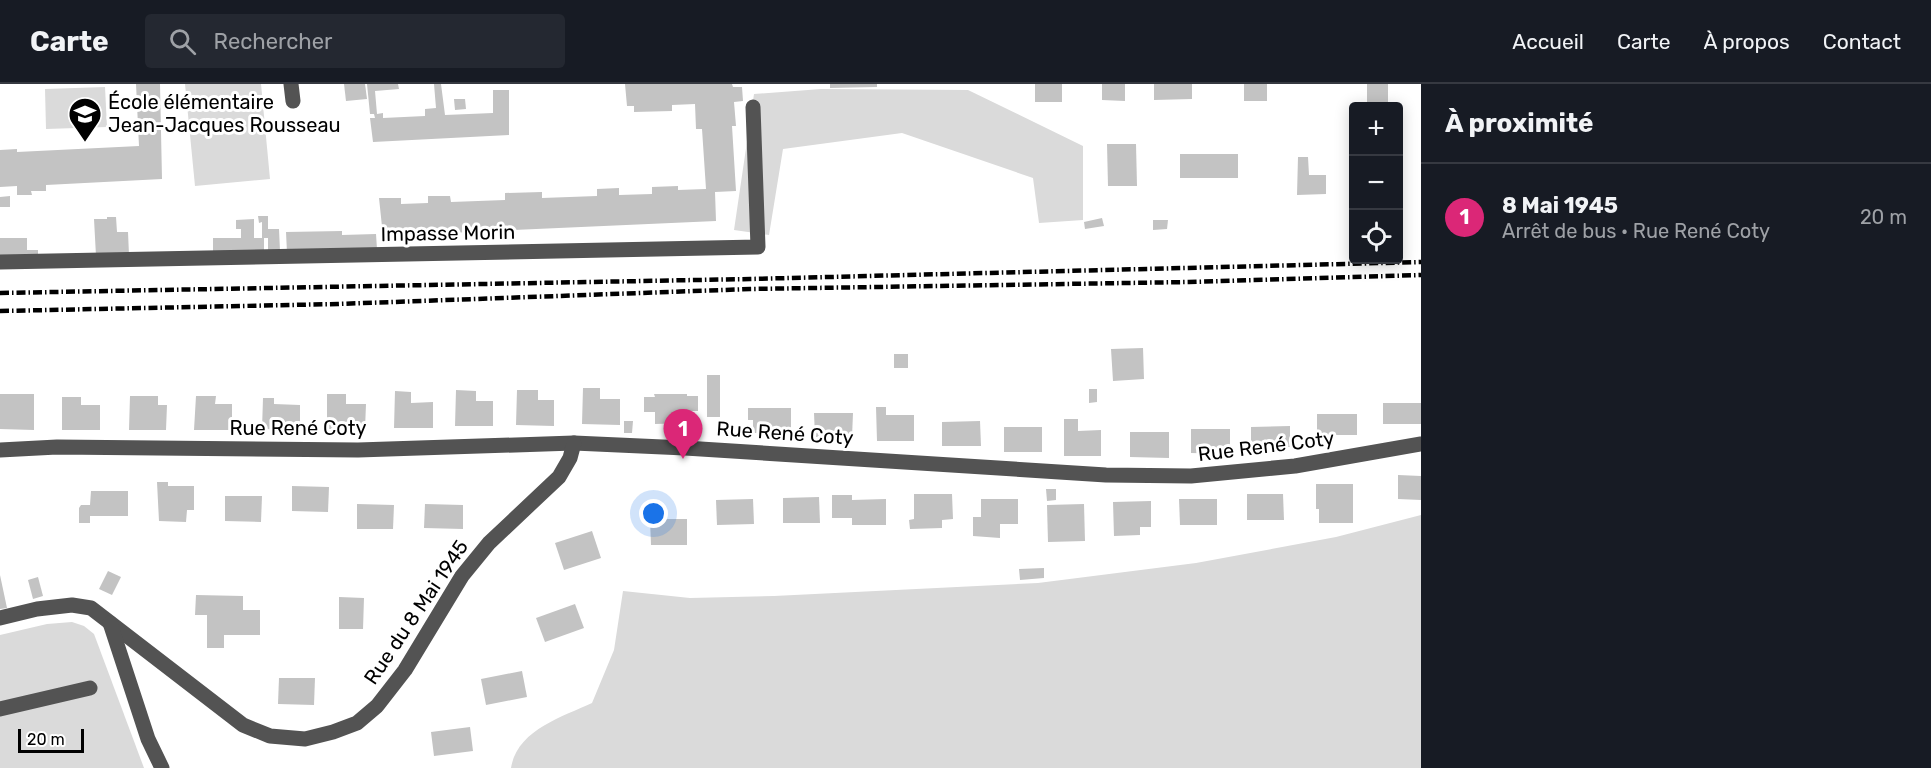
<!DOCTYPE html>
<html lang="fr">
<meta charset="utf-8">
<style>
:root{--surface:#171b24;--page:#242831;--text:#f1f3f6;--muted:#9ea1a6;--line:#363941;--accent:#db2777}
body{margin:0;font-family:Rubik,sans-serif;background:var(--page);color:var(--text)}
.controls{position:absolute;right:18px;top:18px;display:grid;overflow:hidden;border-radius:6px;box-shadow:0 3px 15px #0003}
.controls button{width:54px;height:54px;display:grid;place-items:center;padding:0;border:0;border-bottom:2px solid var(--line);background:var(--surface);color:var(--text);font:30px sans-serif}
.scale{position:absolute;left:18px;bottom:15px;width:66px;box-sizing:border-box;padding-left:6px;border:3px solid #000;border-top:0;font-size:16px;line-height:21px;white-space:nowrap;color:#000;-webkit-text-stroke:4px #fff;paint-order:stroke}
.you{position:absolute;left:654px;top:430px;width:21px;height:21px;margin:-15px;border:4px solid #fff;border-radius:50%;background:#1a73e8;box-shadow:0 0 0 9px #1a73e833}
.badge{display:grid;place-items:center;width:39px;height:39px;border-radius:50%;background:var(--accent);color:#fff;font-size:20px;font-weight:700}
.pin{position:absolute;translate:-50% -50px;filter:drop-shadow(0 2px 3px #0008)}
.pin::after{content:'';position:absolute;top:32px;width:21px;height:18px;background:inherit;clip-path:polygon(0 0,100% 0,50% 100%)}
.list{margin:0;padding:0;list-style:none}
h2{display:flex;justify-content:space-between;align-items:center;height:78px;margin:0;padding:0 24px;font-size:26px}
h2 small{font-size:20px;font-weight:400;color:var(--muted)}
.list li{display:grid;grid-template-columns:39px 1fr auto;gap:18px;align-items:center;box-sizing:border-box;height:108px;padding:0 24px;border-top:2px solid var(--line)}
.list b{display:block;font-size:22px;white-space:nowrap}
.list p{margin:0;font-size:20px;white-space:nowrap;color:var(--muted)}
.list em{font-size:20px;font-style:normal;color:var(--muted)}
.icon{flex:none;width:33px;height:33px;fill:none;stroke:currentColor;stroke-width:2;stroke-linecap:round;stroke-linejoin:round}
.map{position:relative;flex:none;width:1421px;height:684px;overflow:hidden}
header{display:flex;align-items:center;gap:36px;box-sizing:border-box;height:84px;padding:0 30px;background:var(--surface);border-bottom:2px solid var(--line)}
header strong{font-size:28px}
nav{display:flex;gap:33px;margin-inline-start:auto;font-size:21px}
.search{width:420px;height:54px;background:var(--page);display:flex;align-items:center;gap:15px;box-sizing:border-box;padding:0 21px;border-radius:6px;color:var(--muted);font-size:22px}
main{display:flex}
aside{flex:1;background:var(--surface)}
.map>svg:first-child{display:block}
.green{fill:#dadada}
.building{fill:#c3c3c3}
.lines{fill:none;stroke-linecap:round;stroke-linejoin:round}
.minor{stroke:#535353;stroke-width:15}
.rail{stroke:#000;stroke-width:4.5;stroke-dasharray:9 3 1.5 3;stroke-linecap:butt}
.labels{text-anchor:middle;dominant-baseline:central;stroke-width:6;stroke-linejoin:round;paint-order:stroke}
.poi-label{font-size:20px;fill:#000;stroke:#fff;text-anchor:start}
.street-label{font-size:20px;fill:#000;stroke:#fff}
</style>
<header>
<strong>Carte</strong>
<div class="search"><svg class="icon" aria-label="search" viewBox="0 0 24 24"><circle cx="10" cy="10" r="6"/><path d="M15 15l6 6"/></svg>Rechercher</div>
<nav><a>Accueil</a><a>Carte</a><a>À propos</a><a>Contact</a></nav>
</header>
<main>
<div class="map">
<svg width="1421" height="684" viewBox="0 0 1421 684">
<rect width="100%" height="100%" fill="#fff"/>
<g class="green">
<path d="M185,0H261L270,95L195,102Z"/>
<path d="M105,3L107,43L46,45L45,5Z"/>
<path d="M821,5L968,6L1083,62V136L1039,139L1033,94L902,49L783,65L769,151L734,146L754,10Z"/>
<path d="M1421,431V684H511C517,646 562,633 592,619L614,566L623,507L690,514L774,512L1038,499L1196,479L1336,453Z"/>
<path d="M72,538L84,542L94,550L144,684H0V551L47,540Z"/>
</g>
<g class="building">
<path d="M136,0H160L162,95L46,101V107H31L32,111H17V102L0,103V66L17,65V68L139,62Z"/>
<path d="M344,0H365L367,15L346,17Z"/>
<path d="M367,0H398L399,5L375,7L377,30L383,29V34L425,32V25L436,24L434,0H441L445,31L493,29V6H509V51L373,58L370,34H375L374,30H370Z"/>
<path d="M625,0H732L733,3H742L743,17L734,18L736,42H732L736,107L715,108L716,137L383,152L379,114H401V120L428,119V112H450L451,118L505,116V109L542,108V114L597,112V105L619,104V111L652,110V103L678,102V106L706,105L702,45H696L695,20L672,21V27L634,28V22H627Z"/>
<path d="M830,0H877V3L830,4Z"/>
<rect x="1035" y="0" width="27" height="18"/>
<path d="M1102,0H1125V17L1102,16Z"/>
<path d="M1154,0H1192V15L1154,16Z"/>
<rect x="1244" y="0" width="23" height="17"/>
<rect x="1367" y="0" width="21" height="22"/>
<path d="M454,15H465L466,25L455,26Z"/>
<path d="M1107,60H1136L1137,102H1108Z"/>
<rect x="1180" y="70" width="58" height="24"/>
<path d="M1298,73H1308L1309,91H1326V110L1297,111Z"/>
<path d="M10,112V123H0V113Z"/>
<path d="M258,132H268V145H279L280,167H268V154H262V138L259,139Z"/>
<path d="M107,133H116L117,148H128L129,171L96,172L94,135H107Z"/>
<path d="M1102,134L1104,142L1085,145L1084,138Z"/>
<path d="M254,135V154H264V167H213V154H241V145H236V136Z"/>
<path d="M1153,136H1168L1167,145L1153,146Z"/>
<path d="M342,147V151L376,150L377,165L287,169L286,148Z"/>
<path d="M0,154H27V166H38V174H0Z"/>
<path d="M1143,264L1144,295L1113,297L1111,265Z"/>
<rect x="894" y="270" width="14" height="14"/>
<rect x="707" y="291" width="13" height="42"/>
<path d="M583,304H600V315H620V341L582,340Z"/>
<path d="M1089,305H1097V318L1089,319Z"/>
<path d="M456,306L476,307V317H493V342H455Z"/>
<path d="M517,306H538V316H554V342L516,341Z"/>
<path d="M395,307L411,308V319L433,318V344H394Z"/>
<path d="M0,310H34V346L0,345Z"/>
<path d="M327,310H346V320H366L365,345H327Z"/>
<path d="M654,310H687V312H698V327H686V339L655,340V328H644V313H655Z"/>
<path d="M130,312H158V321H167L166,346H129Z"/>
<path d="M196,312H216L215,320H232V346H194Z"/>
<path d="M62,313H81V321H100V346H62Z"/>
<path d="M263,314H274V320L300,321V346L262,345Z"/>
<rect x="1383" y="319" width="38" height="21"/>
<path d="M876,323H886V331H914V357H877Z"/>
<path d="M748,324H791V349H753V336H748Z"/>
<path d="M814,329H853L852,353H815Z"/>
<rect x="1317" y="330" width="40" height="21"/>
<path d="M1064,335H1078V347L1101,346V372H1064Z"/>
<path d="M624,337H633L632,349H624Z"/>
<path d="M980,337L981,362H942V338Z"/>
<path d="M1290,342V363H1251V343Z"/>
<rect x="1004" y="343" width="38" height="25"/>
<path d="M1191,345H1230V370L1191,369Z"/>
<path d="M1130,348H1169V374L1130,373Z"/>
<path d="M1398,391L1421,392V416L1398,415Z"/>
<path d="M157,398H168V402H194V426H187L186,438L159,437Z"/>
<path d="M1316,400H1353V439H1319V425H1316Z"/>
<path d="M292,402L329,403L328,428L292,427Z"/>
<path d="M1046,405H1056V416L1047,417Z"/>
<path d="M91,407H128V432H90V439H79V424L81,421H90Z"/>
<path d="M914,410H952L953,435L942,436V444L910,445L909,436L914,435Z"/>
<path d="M1247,410H1283L1284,436H1247Z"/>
<path d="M832,411H852V416L886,415V441H852V434H832Z"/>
<path d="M225,412H262L261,438L225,437Z"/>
<path d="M819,413L820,439H783V414Z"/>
<path d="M753,415L754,440L717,441L716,416Z"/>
<path d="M981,415H1018V440H1000V454L973,452V433H981Z"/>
<path d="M1179,415H1217V441H1180Z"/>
<path d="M1151,417V443H1140V451L1114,452L1113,418Z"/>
<path d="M357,420L394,421L393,445H357Z"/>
<path d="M425,420L463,421V445L424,444Z"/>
<path d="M1084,420L1085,457L1048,458L1047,421Z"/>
<path d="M650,435H687V461H651Z"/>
<path d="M592,447L601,474L564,486L555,459Z"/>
<path d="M1044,484V494L1020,496L1019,485Z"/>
<path d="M108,487L121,493L112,511L99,505Z"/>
<path d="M0,491L7,524L0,525Z"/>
<path d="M38,493L43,512L33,515L28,496Z"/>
<path d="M196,511L243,512V526H260V551H224V564H207V531H195Z"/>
<path d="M339,513L364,514L363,545H339Z"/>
<path d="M575,520L584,544L545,558L536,534Z"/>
<path d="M522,587L527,613L486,621L481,595Z"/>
<path d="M279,594H315L314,621L278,620Z"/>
<path d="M470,643L473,667L434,672L431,648Z"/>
</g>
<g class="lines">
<g class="minor">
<path d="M291,0L293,17"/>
<path d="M0,178L758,163L753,23"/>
<path d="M0,366L57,363L358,366L574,359L685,364L1106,391L1191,392L1295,382L1421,360"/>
<path d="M0,534L37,525L72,521L91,524L243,641L270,652L305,655L333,648L357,639L377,622L405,586L462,492L489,459L559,393L570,374L574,359"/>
<path d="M110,539L148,655L162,684"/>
<path d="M0,625L90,604"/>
</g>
<g class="rail">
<path d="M0,209L750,195L1421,178"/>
<path d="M0,227L338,220L750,205L1189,198L1421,191"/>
</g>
</g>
<defs>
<g id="school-pin" transform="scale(1.725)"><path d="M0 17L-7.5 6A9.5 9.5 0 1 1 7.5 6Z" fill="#000" stroke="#fff"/><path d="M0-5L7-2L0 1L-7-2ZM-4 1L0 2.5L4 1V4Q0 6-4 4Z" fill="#fff"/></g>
</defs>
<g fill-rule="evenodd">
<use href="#school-pin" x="85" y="30"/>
</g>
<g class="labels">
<g class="poi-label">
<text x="108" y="18">École élémentaire<tspan x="108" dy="23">Jean-Jacques Rousseau</tspan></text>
</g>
<g class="street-label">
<text transform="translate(448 149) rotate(-1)">Impasse Morin</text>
<text x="298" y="344">Rue René Coty</text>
<text transform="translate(785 349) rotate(4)">Rue René Coty</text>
<text transform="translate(1266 362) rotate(-7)">Rue René Coty</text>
<text transform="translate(416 528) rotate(-56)">Rue du 8 Mai 1945</text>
</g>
</g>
</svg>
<div class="controls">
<button>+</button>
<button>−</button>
<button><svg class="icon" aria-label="locate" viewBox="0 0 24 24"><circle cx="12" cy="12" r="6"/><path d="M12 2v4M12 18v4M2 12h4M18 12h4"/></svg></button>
</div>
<div class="scale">20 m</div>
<div class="you"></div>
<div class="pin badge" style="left:683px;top:375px">1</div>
</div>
<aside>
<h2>À proximité<small></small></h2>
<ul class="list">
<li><span class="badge">1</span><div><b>8 Mai 1945</b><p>Arrêt de bus · Rue René Coty</p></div><em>20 m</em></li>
</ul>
</aside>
</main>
